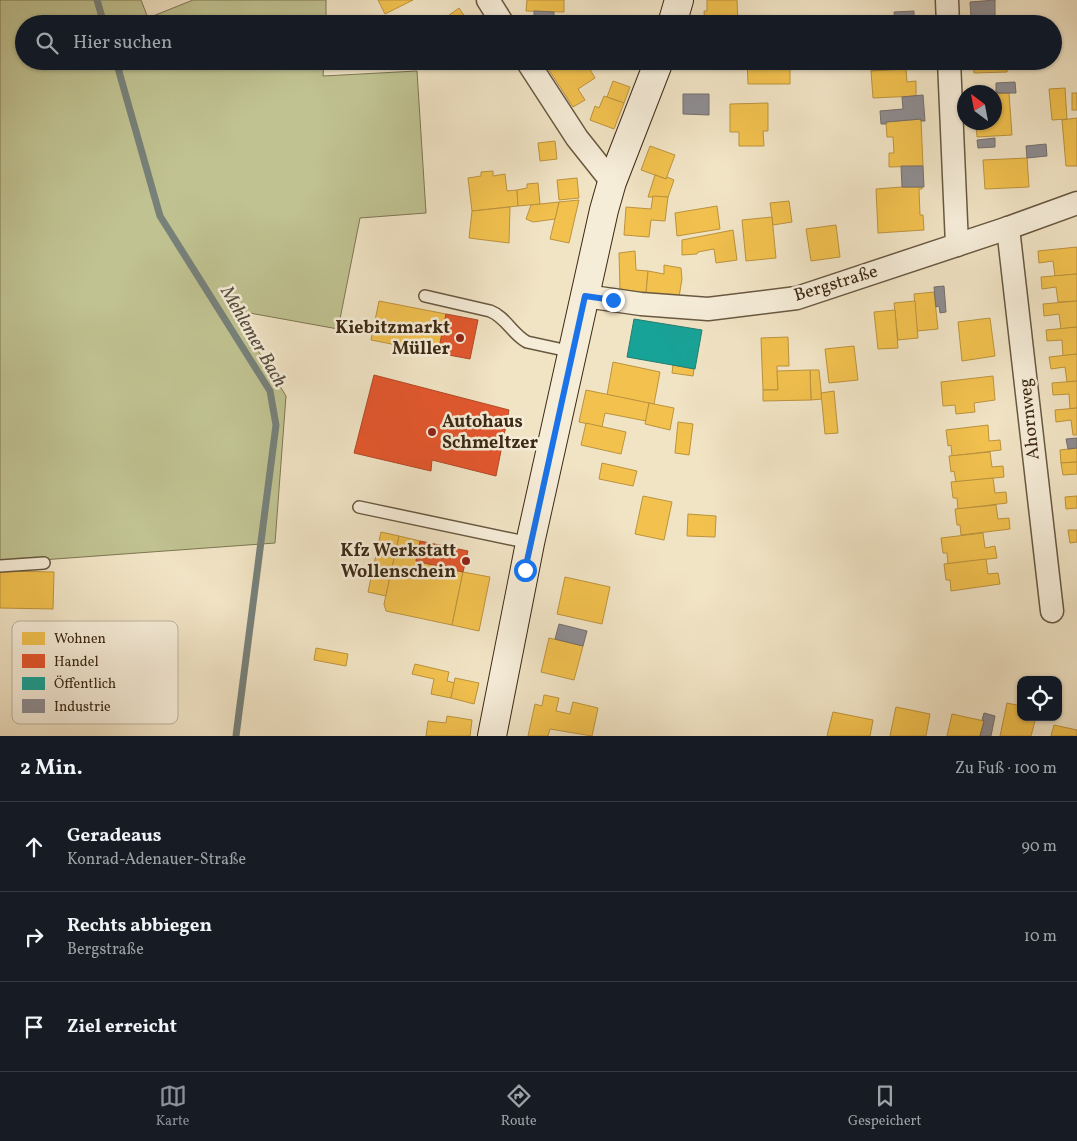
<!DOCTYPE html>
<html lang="de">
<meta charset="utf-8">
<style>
:root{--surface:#171b24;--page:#242831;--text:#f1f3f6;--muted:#9ea1a6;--line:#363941;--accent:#8c9099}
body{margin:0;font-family:Vollkorn,serif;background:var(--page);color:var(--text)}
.controls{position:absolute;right:15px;bottom:15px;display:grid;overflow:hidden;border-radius:10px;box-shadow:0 1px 4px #0004}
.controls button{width:45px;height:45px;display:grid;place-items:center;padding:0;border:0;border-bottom:1px solid var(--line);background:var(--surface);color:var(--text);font:25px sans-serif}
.compass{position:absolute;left:957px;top:85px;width:45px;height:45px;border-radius:50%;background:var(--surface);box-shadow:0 1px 4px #0004;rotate:328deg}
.stop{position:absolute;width:15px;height:15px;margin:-11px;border:4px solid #1a73e8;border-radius:50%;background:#fff}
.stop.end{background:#1a73e8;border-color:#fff;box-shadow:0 1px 5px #0008}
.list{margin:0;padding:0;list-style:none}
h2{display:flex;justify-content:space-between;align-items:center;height:65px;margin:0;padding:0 20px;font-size:21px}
h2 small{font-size:16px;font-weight:400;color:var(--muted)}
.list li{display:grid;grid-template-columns:32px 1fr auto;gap:15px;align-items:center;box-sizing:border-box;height:90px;padding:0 20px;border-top:1px solid var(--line)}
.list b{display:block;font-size:19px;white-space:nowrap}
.list p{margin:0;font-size:16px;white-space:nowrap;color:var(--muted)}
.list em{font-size:16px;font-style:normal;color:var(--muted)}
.icon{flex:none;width:28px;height:28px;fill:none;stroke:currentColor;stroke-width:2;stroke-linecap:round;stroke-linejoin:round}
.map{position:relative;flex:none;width:1077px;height:736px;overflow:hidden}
.search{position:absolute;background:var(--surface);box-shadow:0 1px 4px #0004;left:15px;right:15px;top:15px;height:55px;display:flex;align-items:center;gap:12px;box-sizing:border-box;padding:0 18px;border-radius:28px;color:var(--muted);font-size:19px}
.sheet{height:335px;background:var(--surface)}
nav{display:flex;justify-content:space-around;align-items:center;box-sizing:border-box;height:70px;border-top:1px solid var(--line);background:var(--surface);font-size:14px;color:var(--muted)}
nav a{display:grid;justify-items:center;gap:2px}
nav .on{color:var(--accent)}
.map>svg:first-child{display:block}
.green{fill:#c0c291;stroke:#7e7652}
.homes{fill:#f2c14e;stroke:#bb933d}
.shops{fill:#e4572e;stroke:#b24926}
.public{fill:#17a398;stroke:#227e70}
.industry{fill:#8d8d92;stroke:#756f6c}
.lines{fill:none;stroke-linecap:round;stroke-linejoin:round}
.stream{stroke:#77817a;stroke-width:7}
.lane-casing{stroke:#695840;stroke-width:14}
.street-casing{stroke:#695840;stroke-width:25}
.secondary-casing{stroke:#3c2914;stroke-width:30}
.lane{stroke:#f6edd9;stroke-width:11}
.street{stroke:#f6edd9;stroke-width:22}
.secondary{stroke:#f6edd9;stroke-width:28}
.route{stroke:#1a73e8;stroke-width:6}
.poi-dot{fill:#8f2418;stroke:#f6edd9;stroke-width:2}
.labels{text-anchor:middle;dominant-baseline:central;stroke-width:5;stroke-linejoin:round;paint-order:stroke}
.street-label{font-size:18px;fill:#3c2914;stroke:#f6edd9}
.poi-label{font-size:18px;font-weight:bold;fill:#3c2914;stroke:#f6edd9;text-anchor:end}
.water-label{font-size:19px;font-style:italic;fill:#544e3e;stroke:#f6edd9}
.key{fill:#f6edd9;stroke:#beb29e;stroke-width:1}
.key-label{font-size:14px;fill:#3c2914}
</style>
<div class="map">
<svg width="1077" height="736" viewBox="0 0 1077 736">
<rect width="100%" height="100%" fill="#f1e4c5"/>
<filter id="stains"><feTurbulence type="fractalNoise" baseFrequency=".004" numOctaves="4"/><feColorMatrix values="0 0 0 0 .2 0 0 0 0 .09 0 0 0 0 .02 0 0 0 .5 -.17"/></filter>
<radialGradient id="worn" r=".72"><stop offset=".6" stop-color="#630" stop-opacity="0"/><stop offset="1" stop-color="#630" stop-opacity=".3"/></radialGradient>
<path class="green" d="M0,0H141L148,18L193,0H326V24H24V61H324L323,76L417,71L426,213L360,218L338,329L233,310L286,396L275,543L0,563Z"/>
<g class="homes">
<path d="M378,0H413L385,14Z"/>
<path d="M527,0H564V12L526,11Z"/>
<path d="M707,0H737L738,24H705L704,11H707Z"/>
<path d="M459,8L465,17L467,15L473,24H437Z"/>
<path d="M334,61H422V62L334,69Z"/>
<path d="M424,61H456L457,67H424Z"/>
<path d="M563,61H585L595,78L578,89L585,100L573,107L549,70Z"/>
<path d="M622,61H639L637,69L620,66Z"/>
<path d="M747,61H790V84H748Z"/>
<path d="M871,61H906V69L871,71Z"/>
<path d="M973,61H1007V72L974,73Z"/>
<path d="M906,69L907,82L916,81V96L873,98L871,71Z"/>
<path d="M613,81L630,87L624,103L607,97Z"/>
<path d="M1065,88L1067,119L1052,120L1049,89Z"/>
<path d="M1009,93L1012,135L977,137L976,122H994V94Z"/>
<rect x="1072" y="93" width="5" height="17"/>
<path d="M604,96L624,103L614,129L590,120L595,106L599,108Z"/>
<path d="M768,103V131H763L764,146H739V132H730V104Z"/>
<path d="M1077,118V166H1066L1062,120Z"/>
<path d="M921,119L923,166L889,167V153H894L893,137H887L886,122Z"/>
<path d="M555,141L557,159L540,161L538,143Z"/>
<path d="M650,146L675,155L666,179L641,170Z"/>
<path d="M1027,158L1029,187L985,189L983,160Z"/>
<path d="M493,171V176L505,174L507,191L517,190L518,206L472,211L468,178L481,176V172Z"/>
<path d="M655,175L666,179L667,177L674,180L668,197H648Z"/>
<path d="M577,178L579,198L559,200L557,180Z"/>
<path d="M538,183L540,204L518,206L517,190L527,188V184Z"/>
<path d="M902,187H922V189H919L920,215H923L924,230L878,233L876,189Z"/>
<path d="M653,196L668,197L665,221L651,220L649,237L624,235L626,207L651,209Z"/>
<path d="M579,200L569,243L550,239L559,202Z"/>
<path d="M789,201L792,222L773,225L770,203Z"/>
<path d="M559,202L555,219L533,222L526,219L531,205Z"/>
<path d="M717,206L720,229L677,236L675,213Z"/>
<path d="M510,207L509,243L469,238L472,211Z"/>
<path d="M772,217L776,258L746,261L742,220Z"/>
<path d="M836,225L840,257L811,261L806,229Z"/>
<path d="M733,230L737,260L716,263L714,249L698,252L697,254L682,255V240Z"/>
<path d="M1077,247V274L1055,276L1053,261L1039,263L1038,251Z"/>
<path d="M635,251L636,270L648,271L646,293L620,289L619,253Z"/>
<path d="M664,265L681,268L682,279L679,297L646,293L648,271L664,274Z"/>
<path d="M1077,274V301L1058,302L1056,287L1042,289L1041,277Z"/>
<path d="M934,292L938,329L917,331L914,294Z"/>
<path d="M379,301L446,314L438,353L371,340Z"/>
<path d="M915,301L918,338L898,340L894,303Z"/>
<path d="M1077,301V327L1061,329L1059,314L1044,316L1043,304Z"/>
<path d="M895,310L898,348L878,349L874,312Z"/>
<path d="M990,318L995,356L962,361L958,322Z"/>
<path d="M1077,327V354L1063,356L1062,340L1047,341L1046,330Z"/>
<path d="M788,337L789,366H777L778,390H763L761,338Z"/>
<path d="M854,346L858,380L829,383L825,349Z"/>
<path d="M1077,354V381L1067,382L1065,367L1051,369L1049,357Z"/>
<path d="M613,362L660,372L654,404L607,395Z"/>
<path d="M673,365L694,369L693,376L672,373Z"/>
<path d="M810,370H819L822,399L811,400Z"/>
<path d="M810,370L811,400L763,401V390H778L777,371Z"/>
<path d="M993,376L995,400L974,403L975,412L956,414L955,405L943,406L941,382Z"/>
<path d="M1077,381V408L1070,409L1069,394L1053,395L1052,383Z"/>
<path d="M586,390L649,403L646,421L605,413L602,427L579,422Z"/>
<path d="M834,391L838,433L825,434L821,393Z"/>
<path d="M649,403L674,408L670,430L645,424Z"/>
<path d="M1077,408V435H1073L1071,420L1056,422L1055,410Z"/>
<path d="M678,422L693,424L689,455L675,453Z"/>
<path d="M586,423L626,432L621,454L581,445Z"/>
<path d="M988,425L989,441L1000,440L1001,450L952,456L951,445L948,446L946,430Z"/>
<path d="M1077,448V462L1061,463L1060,450Z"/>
<path d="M990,452L992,467L1003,466L1004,477L956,482L954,471L951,472L949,456Z"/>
<path d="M1077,462V474L1063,475L1061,463Z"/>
<path d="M602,463L637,471L633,486L599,479Z"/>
<path d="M993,478L995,493L1006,492L1007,503L958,509L957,498H953L951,482Z"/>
<path d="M643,496L672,502L664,540L635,534Z"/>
<path d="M1077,496V508L1066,509L1065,497Z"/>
<path d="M996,505L998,519L1009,518L1010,529L961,535L960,525H957L955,509Z"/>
<path d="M688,514L716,516L715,537L687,536Z"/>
<path d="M1068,530H1077V542L1070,543Z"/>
<path d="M381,532L399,536L386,596L368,592Z"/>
<path d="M983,533L985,548L995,546L997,558L948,564L947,553H943L941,538Z"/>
<path d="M399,536L420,541L416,561L463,572L452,625L386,611L384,604Z"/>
<path d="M986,559L988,574L998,573L1000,584L951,591L950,580H946L944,564Z"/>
<path d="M0,571L54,572L53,609L0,608Z"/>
<path d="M463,572L490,577L479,631L452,625Z"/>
<path d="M565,577L610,587L602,624L557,614Z"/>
<path d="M549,638L583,646L574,680L541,672Z"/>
<path d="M316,648L348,654L346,666L314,660Z"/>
<path d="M415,664L449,672L447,681L455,683L451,698L431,694L434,679L412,674Z"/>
<path d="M455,678L479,683L474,704L451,698Z"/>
<path d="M544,695L559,698L556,711L570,714L573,702L598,708L592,736L550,729L548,736H528L535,704L542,706Z"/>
<path d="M1007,703L1021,706V717H1036L1031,736H1000Z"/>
<path d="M896,707L930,714L926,736H890Z"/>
<path d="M833,712L873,720L870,736H827Z"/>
<path d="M952,714L984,721L980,736H947Z"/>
<path d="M447,716L472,720L470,736H426L428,721L446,723Z"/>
<path d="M1054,725L1077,730V736H1051Z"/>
</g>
<g class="shops">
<path d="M446,314L478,320L470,359L438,353Z"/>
<path d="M374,375L509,410L496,476L432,460L431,471L354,453Z"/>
<path d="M420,541L468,551L463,572L416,561Z"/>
</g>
<path class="public" d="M634,319L702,330L695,369L627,357Z"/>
<g class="industry">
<path d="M995,0V17L971,19L970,2Z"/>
<path d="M534,11L554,12V24H534Z"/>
<path d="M914,11V21H920V24H899L898,21L895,22L894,12Z"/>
<path d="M1015,82L1016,93H996V83Z"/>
<path d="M683,94H709V115L683,114Z"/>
<path d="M923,95L925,121H921V119L886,122V124H881L880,111L903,109L902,97Z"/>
<path d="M995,138V147L978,148L977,140Z"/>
<path d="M1046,144L1047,156L1027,158L1026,146Z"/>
<path d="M901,166H923L924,187H902Z"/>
<path d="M944,286L946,312L940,313L939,306L936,307L934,287Z"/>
<path d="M1077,438V448L1068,449L1066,439Z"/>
<path d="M559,624L587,631L583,646L555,639Z"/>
<path d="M984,713L995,716L991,736H980L984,721L982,720Z"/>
</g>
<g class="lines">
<g class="stream">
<path d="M97,0L104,24"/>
<path d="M116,61L160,216L270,391L276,425L236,736"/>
</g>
<g class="lane-casing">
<g id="lane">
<path d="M425,296L490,311C506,317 512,334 527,342L573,352"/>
<path d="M359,507L530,543"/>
<path d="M0,566L44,563"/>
</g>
</g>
<g class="street-casing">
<g id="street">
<path d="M488,0L503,24"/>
<path d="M947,0L948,24"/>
<path d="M527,61L577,138L612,182"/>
<path d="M949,61L957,245"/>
<path d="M1008,228L1052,611"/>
<path d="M585,296L641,304L708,309L797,298L1008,228L1077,203"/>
</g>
</g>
<g class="secondary-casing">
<g id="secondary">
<path d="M672,24L679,0"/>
<path d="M492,736L530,543L604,210L612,182L659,61"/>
</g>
</g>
<use href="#lane" class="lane"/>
<use href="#street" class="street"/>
<use href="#secondary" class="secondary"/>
</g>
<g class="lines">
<path class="route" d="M525,570L585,296L613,300"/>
</g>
<g class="poi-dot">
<circle cx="460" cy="338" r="5"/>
<circle cx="432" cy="432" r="5"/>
<circle cx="466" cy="561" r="5"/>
</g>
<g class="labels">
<g class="street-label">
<text transform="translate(836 284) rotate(-17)">Bergstraße</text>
<text transform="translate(1030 419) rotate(-96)">Ahornweg</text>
</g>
<g class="poi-label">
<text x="450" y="328">Kiebitzmarkt<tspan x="450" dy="21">Müller</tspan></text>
<text x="442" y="422" text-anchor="start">Autohaus<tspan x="442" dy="21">Schmeltzer</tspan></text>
<text x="456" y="551">Kfz Werkstatt<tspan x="456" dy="21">Wollenschein</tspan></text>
</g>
<g class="water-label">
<text transform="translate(253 337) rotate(60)">Mehlemer Bach</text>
</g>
</g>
<rect x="12" y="621" width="166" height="103" rx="8" class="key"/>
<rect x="22" y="632" width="23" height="13" fill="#f2c14e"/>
<rect x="22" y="654" width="23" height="14" fill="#e4572e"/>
<rect x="22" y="677" width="23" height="13" fill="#17a398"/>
<rect x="22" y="699" width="23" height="14" fill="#8d8d92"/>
<g class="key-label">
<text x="54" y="643">Wohnen</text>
<text x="54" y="666">Handel</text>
<text x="54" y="688">Öffentlich</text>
<text x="54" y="711">Industrie</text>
</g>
<rect width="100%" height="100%" filter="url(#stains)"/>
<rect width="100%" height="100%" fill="url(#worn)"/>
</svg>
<div class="controls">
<button><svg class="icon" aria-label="locate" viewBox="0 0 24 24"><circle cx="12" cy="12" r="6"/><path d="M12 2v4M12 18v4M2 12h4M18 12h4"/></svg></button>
</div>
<svg class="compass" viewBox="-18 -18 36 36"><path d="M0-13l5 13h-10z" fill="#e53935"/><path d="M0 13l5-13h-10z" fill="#9ea1a6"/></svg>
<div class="stop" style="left:525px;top:570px"></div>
<div class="stop end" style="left:613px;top:300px"></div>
<div class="search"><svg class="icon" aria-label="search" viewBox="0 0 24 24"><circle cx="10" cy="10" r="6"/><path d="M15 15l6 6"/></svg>Hier suchen</div>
</div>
<section class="sheet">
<h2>2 Min.<small>Zu Fuß · 100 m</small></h2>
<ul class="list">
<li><svg class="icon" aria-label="ahead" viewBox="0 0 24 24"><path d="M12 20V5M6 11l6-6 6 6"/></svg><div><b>Geradeaus</b><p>Konrad-Adenauer-Straße</p></div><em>90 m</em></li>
<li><svg class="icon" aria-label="right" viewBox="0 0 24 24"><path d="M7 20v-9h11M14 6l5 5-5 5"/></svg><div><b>Rechts abbiegen</b><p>Bergstraße</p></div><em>10 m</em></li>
<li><svg class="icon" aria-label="arrive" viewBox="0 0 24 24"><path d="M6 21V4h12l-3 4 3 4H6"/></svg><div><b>Ziel erreicht</b></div></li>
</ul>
</section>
<nav>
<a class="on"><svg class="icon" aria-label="map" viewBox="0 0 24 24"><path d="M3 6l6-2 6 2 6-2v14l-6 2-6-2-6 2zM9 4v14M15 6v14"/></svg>Karte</a>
<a><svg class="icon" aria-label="directions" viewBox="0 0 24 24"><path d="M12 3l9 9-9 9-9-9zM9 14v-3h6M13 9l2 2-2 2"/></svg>Route</a>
<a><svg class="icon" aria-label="saved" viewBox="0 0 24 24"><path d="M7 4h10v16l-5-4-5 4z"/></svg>Gespeichert</a>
</nav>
